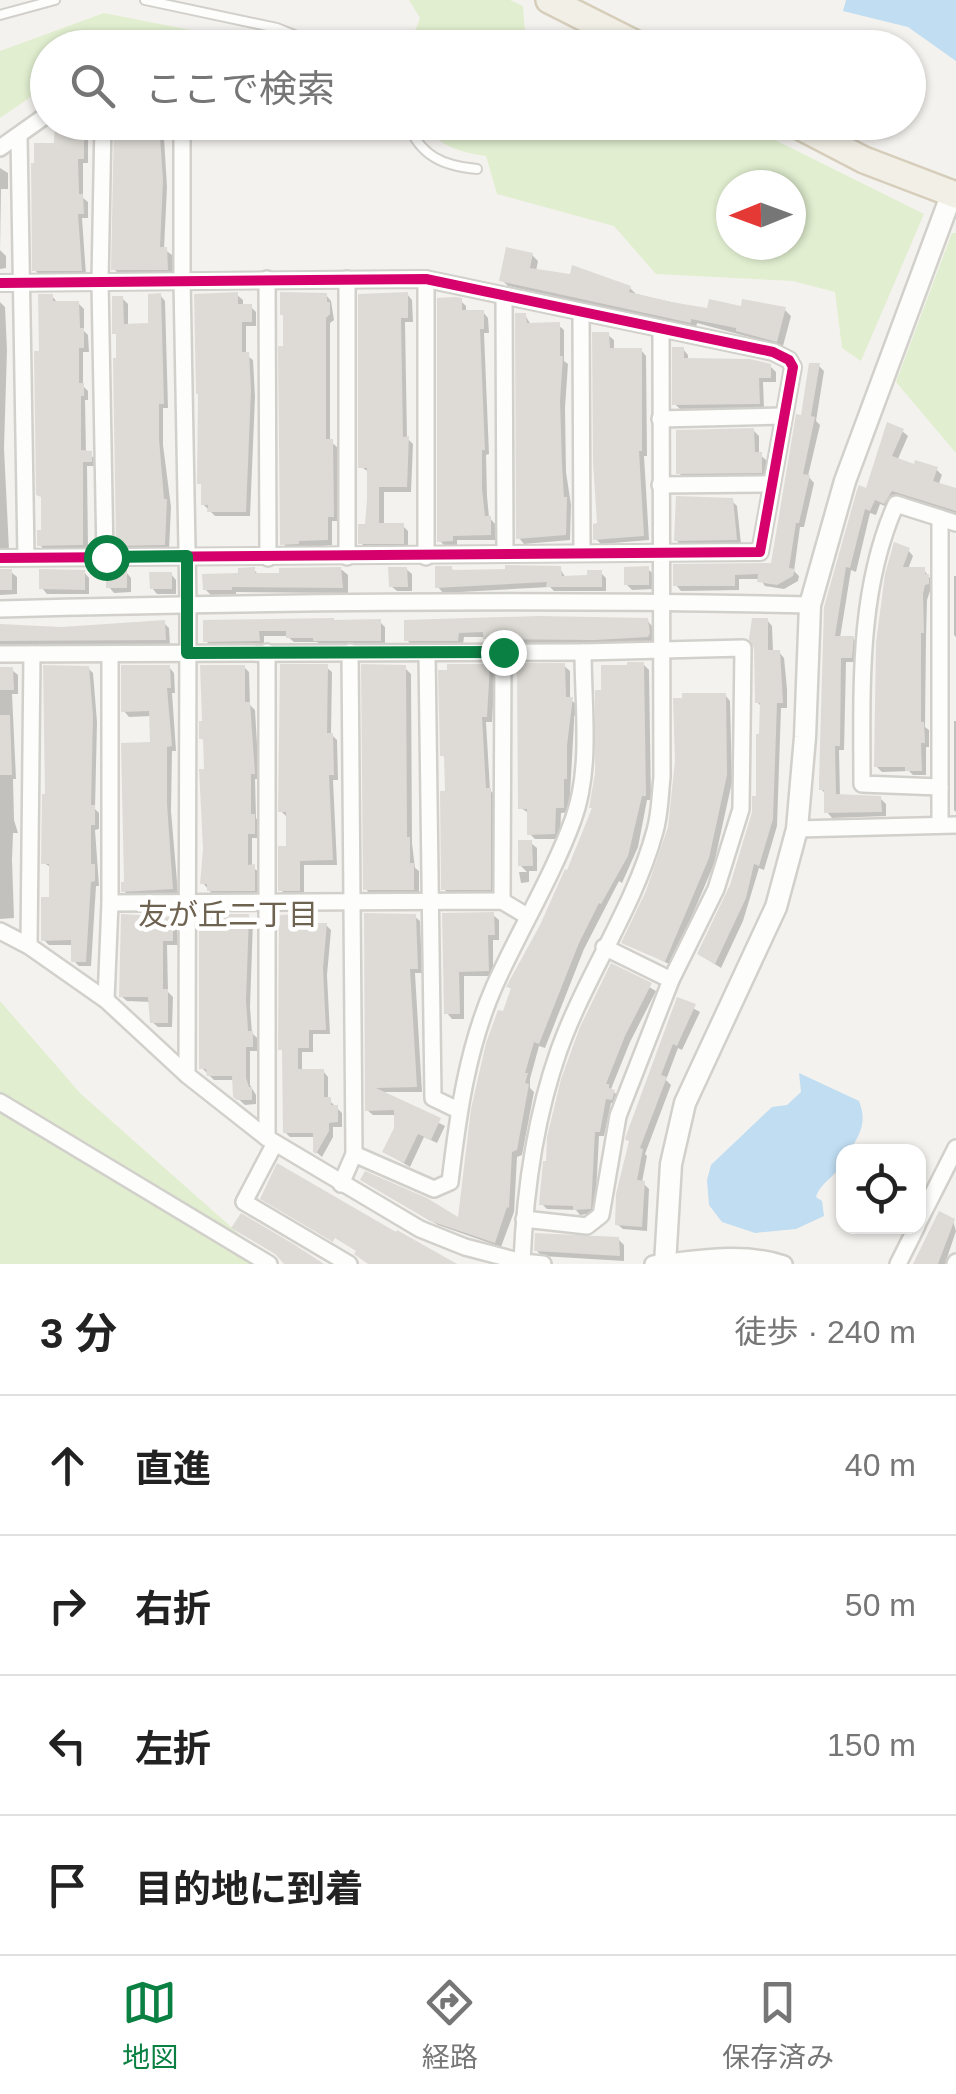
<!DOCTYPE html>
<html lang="ja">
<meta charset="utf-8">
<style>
:root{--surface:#fff;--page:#f6f6f6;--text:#222;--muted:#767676;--line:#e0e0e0;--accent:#0b8043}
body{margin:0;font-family:Helvetica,"Noto Sans JP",sans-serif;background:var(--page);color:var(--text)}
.controls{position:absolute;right:30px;bottom:30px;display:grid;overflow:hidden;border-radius:20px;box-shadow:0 2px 8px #0004}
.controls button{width:90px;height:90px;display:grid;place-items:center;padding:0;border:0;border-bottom:2px solid var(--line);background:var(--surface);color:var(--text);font:50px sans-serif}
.compass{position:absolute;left:716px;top:170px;width:90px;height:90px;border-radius:50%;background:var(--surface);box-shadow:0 2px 8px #0004;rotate:269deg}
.stop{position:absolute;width:30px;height:30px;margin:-22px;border:8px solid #0b8043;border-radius:50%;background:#fff}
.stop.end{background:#0b8043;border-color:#fff;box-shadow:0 2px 10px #0008}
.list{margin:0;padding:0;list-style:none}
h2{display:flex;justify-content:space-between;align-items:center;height:130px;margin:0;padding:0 40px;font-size:42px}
h2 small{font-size:32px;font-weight:400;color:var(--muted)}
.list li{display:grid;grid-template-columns:65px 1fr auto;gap:30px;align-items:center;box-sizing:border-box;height:140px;padding:0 40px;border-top:2px solid var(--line)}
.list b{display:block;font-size:38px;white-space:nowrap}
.list em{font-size:32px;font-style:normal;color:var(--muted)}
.icon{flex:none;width:55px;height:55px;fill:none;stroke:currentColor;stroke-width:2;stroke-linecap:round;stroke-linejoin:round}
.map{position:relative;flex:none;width:956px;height:1264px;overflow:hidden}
.search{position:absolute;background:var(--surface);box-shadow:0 2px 8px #0004;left:30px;right:30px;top:30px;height:110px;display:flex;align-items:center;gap:25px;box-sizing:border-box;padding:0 35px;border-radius:55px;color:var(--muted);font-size:38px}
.sheet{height:690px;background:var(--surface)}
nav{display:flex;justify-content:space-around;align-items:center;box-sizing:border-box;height:140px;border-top:2px solid var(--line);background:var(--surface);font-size:28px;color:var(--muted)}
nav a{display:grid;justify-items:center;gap:5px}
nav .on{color:var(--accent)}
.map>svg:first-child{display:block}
.green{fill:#e1eecf;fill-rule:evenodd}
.water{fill:#c0ddf1}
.shadow{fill:#0003}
.building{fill:#dedbd6}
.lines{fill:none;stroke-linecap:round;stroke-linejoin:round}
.service-casing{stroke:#d2d0cb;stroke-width:12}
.minor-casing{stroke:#d2d0cb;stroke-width:20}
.tertiary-casing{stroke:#d2d0cb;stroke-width:25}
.primary-casing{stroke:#d6cebb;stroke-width:30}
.service{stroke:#fdfdfc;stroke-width:8}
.minor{stroke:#fdfdfc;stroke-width:15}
.tertiary{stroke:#fdfdfc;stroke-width:20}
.primary{stroke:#f2efe6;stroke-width:25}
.cycleway-casing{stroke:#fff;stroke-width:16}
.cycleway{stroke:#d6006c;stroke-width:10}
.route{stroke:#0b8043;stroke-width:12}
.labels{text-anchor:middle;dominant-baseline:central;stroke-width:9;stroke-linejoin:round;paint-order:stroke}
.neighbourhood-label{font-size:30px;fill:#6e6250;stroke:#fff}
</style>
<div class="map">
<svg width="956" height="1264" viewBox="0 0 956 1264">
<rect width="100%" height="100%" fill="#f4f2ee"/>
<g class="green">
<path d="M409,0H510L523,6L526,47H409L420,18Z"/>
<path d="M104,13L276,47L48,48L47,86L0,118V51Z"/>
<path d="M420,123H741L924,214L861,361L842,348L835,292L793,281L656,274L614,226L497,194L486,156C457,152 439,145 420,123ZM791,185V245H731V185Z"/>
<path d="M952,233H956V453L896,382Z"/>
<path d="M0,1001L81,1094L273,1264H0Z"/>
</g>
<g class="water">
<path d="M846,0H956V61L908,27L843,11Z"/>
<path d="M799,1073L859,1101C867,1122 861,1132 850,1151L844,1152C844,1175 822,1178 816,1197L822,1201L824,1216L796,1229L755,1233L722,1222L709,1205L707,1180L711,1165L772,1107L787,1105L801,1092Z"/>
</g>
<g class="shadow">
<path d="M71,122H88V163H83V198L88,202V218H82L86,275L40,276L35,270L56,145Z"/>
<path d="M116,122H163L167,187L164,249L172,255V274H119L114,269Z"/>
<path d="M0,168L8,173V189H1L0,250L6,256V268L0,269Z"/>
<path d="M532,255L538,261L536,271L630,288L636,294L709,311L785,310L791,316L783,346L697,323L696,328L508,286L502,280Z"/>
<path d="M407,294L412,300L413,322H405L407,438L413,444L411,492H384V526H403L408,531V548H366L361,543L367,527L369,472L361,467Z"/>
<path d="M160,295L165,301L168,408H163V445L171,507L169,550H124L119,545V361L122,298L128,304V326H151Z"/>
<path d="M237,295L243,300V307H251L256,312V326H246V355L253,360L255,397L250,516H215L203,504V487L200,483L196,296Z"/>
<path d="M326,295L331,301L334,320L330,323V441L337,447L339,521H332V545L288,549L283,543Z"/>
<path d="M52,296L57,302L78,303L84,309V331L88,335L89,352H83V386L88,391V400H85L86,453L96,459V466H87L88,549L45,550L40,545L44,532L42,354Z"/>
<path d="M460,300L466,306V313L483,312L488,318L489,333H484L489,454L486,455L487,496L489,517L495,524V540H457V546H445L440,541Z"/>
<path d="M0,302L5,307L7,350L4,448L9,550H0Z"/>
<path d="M525,315L531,325H558L564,330V361L568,364L565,408L566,472L571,505L570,540L524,544L519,538Z"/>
<path d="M608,335L614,340V351L641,350L646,356L647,456H644L649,540L601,544L596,539L600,526Z"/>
<path d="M683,349L688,355V361L770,366L776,372V382H763L764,408L680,409L675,404Z"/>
<path d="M819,366L824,371L816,421L820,425L808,476L814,483L804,527H800L794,571L799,576L798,581L784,589L765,586L760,579H739V590L681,591L676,585L773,566L803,417Z"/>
<path d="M753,430L759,436V454L766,460V477L684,478L679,473Z"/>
<path d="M902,431L908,436L897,461L936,469L942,475L938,486L956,491V515L898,495L890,508L880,504L876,515L870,513L856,572L851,570L840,638H853L858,644L857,662H846L844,750H839L840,797L880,798L886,804V816L832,818L827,812L826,794L821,789L826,608L868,492Z"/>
<path d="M732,501L737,506L741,544L682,546L676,540Z"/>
<path d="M908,550L913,556L908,569L924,570L933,582L927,600L926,637L925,727L929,730V747H926V775H913L909,771L882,772L876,766L884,593Z"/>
<path d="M451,568L455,572L560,569L566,578H589L601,573L606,578V591H554L550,587L443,593L438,587Z"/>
<path d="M406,569L412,574V591H397L391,586Z"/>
<path d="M648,569L653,574L654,589L632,590L626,584Z"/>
<path d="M254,570L260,576L282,575V570H342L348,575V593L236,592V594L211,595L205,589Z"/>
<path d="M0,572H11L17,577V594L0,595Z"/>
<path d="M84,572L89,578V594H47L42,588Z"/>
<path d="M126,572L131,578V592L114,593L109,587Z"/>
<path d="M171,574L176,580V594H157L152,588Z"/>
<path d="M954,576H956V637L954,635Z"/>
<path d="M647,620L655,630L653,642L519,644L491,643L485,637H464L463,644L412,645L407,640V622Z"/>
<path d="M767,620L772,626L773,652H779L784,658L787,689V708H781L777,826L764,870L759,868L743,921L721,968L705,958L733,886L758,799L763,708L757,702Z"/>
<path d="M205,622H380L385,627V646L321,645L317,642H294L287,636H264V646H211L206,641Z"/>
<path d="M164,623L169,628L170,645L0,646V628L62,630Z"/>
<path d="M643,664L649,670L651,800H647L638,847L622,883L619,881L584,949L545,1048L539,1046L530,1079V1088L534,1092L522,1155L517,1157L514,1212L501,1247L438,1225L363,1180L460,1222L505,1014L513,990L509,987L569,874Z"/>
<path d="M489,666L495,671L492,722H486L490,790L496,796L495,894H449L444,889L447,793V759L442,755Z"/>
<path d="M564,666L570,671V699L577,705L578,715L574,716V723L569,812L561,813L560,839H535L530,834V814L521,808Z"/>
<path d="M169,667L174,673L175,693H172L176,751H172L171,811L178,893L129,896L124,891L153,744L152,716L129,717L124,711Z"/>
<path d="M244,667L249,672L250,705L255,710L259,779H255L256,818L259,822V838H252V867L259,872L260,895L214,896L203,883L206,742L201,738Z"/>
<path d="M326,667L332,672L331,734L337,740L338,780H333L337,865H304V895H286L281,890L289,849L286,816L281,811Z"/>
<path d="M88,668L93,673L97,722L95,809L99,813V829L95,830L99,886H96L91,966H79L74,961V945H49L44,940L52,899V868L44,863Z"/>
<path d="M405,668L411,674L412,843L415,868L419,871V894L371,895L366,889Z"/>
<path d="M0,670H12L18,675V694H12L16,779H13L14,820L18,833H13L12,860L14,918L0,919Z"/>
<path d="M725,695L730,701L732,782L714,864L671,965L624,942L659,864Z"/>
<path d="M954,721H956V812L954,810Z"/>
<path d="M531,843L537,848V871H529V882L521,883L519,872H527L520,865Z"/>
<path d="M444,915H493L499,920V940H493V976H464V1019H452L447,1013Z"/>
<path d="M248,916L253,921L250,1007L252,1033L258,1039V1051H250V1085L256,1095V1104L245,1105L235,1096V1080H214L202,1068Z"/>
<path d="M414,916L420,921L422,973H415L422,1092H379L445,1126L437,1143L424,1137L410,1167L385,1152L397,1128V1115H373L367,1110Z"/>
<path d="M298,917L303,925H326L331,930L327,975L330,1034H313V1052H302V1072L323,1071L328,1077V1099L342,1113V1127H333V1137L322,1157L315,1151V1137H290L285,1132L284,1052L281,1049Z"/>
<path d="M172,919L177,925L178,945H167L168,992L173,997L172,1027H158L152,1022L151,1002L127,1001L121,996Z"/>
<path d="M612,966L656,991L630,1042L611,1089L619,1097L617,1104L611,1103L604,1136H599L595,1213L580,1215L576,1210L547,1209L542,1204Z"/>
<path d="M678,1000L700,1012L682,1050L678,1048L666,1080L671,1085L645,1154L647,1156L642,1182L649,1189L647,1231L623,1229L617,1224Z"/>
<path d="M953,1221L956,1231L945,1264H915Z"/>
<path d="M618,1239L624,1245V1261L542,1256L536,1250Z"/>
</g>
<g class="building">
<path d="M55,122H84V159H78L79,194H83L84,214H78L82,271H32L31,163H34V143H54Z"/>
<path d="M114,122H159L163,180L160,247H167L168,270H111Z"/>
<path d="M506,247L533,253L530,268L570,274L572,265L631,286L629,292L671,302L707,308L709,299L741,306L742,299L786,307L777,342L736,331V328L691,319V323L499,281Z"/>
<path d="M238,292V304H252V322H242V352H249L251,390L246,512H207L208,505H201V484H197L198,394H196L194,294Z"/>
<path d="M280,292L327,293V302H330V314L326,318V439H333L334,517H328V540L299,541V544L280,545L278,346H283V315H280Z"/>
<path d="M408,292V318H401L403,437L409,436L407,487H379V523H404V544H358V524H365L367,500V468H358V294Z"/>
<path d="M161,293L164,404H159V439L164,499H167L165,545L116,546L113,358H116V334H112V296H123L124,324L148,323V294Z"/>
<path d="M38,294H53V301H79L80,328H84V348H79V383H84V396H81V450L92,451V462H83V545L37,546V530H41V497L36,495L34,351H39Z"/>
<path d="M455,297L462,298V310H484V329H480L485,450H482V489L485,516H491V535L453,536V541L437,542V298Z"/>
<path d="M515,313H526L527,323L560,322V356H563L560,401L562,465L564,497H567L566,535L516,539Z"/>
<path d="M592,332H609L610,348H642V451H639L644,536L593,540V524L597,523L593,463Z"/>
<path d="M672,347H684V358L750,359L771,364V378H759L760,404L672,405Z"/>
<path d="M809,363H820L811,416L815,417L803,474L810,475L799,523H796L789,568L795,569L793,576L777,585L757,582L758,574L735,575V586H673V564L771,563L796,414L801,415Z"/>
<path d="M887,422L904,429L892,456L914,464L915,460L938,467L933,481L956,488V511L892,491L884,504L875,500L870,511L865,509L850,568L846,567L835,636H854L852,658H841L840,746H835L836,794L881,796L882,812L824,813V790H819V781L824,607L857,490L859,485L866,488Z"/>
<path d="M754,428L755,452H762V473L676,474V430Z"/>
<path d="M676,496L733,498L737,540L674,541Z"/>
<path d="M894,542L910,548L903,567H925V574H929V584L925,585L923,594L924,633H921V722H924L925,743H921L922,771H905V767H874L876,643L885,574Z"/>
<path d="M505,565L561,566L562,576L587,575V570H602V587H546L547,582L435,588V566H452V570L505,569Z"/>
<path d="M649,566V585H624V567Z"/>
<path d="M255,567V573H279V568L341,567L343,588L232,587V590H203L202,574L238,573V568Z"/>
<path d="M388,567H407L408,587H389Z"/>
<rect x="0" y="569" width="12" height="21"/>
<path d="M39,569L85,570V590L39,589Z"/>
<rect x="106" y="570" width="21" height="18"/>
<path d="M149,572H172V589H150Z"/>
<path d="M538,616L648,618L650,633L648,637L595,640L483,639V632L459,633L458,641H404V620Z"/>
<path d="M334,618V620L381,619V641H313V638H286V631H259L260,641L203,642V620Z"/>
<path d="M752,618H768V650H780L783,703H777L773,819L759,866L754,864L746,898L715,964L697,954L730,885L752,812V796H756V734H759L760,703H755L754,648L749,639Z"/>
<path d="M165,620L166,640L0,641V624L61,627Z"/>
<path d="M627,662H644L646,796H642L628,856L601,904L599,903L579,943L539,1044L534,1042L525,1073H528L525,1083L529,1084L517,1150L512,1152L509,1208L507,1207L495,1243L430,1221L360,1180L365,1171L427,1198L458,1217L471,1109L486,1043L498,1010L503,1011L511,988L506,987L540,925L565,869L567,870L592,808H589L595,773V690H601V665H627Z"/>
<path d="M517,663H565L566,697H573L567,745V779H564V808H556L555,834L527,835V809H518Z"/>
<path d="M280,664H328L327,733H333L334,775H329L333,860L300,861V891H278V846H286V812H278Z"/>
<path d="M361,664L406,665L407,837H410V863H414V890H363Z"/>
<path d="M447,664H490L487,717H482L486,788H491V890H441L440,791H445L444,756H440L438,670H447Z"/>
<path d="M43,665L89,666L93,716L91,805H95V825H91V864H95V881L91,882L86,962H71V940L41,941V897H49V864H41L42,794H45Z"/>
<path d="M121,665H170L171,688H167L172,746L167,747V804L173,889L121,892V882H124L121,743L150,742L149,711L121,712Z"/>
<path d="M200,665H245V702H250L255,774H251V814H255V834H248V865L255,864V891H207V884H200L203,849L199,769H204L203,739H199V721H202Z"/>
<path d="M0,667H13L14,690H0Z"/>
<path d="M682,693H726L727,775L709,858L665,962L621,943L646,891L668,827L675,761L673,698H682Z"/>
<path d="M0,715H10L12,775H0Z"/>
<path d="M518,840H532L533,866H518Z"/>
<path d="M494,912L495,935H488L489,971L459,972L460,1014H444L442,913Z"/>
<path d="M364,913L416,914L418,969H410L417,1087L376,1088L441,1118L431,1140L418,1134L404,1163L382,1152L394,1128V1110L365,1111Z"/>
<path d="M121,914L173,917V941H163V989H168V1023H150L148,997H119Z"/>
<path d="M199,914H249L246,1000L248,1031H253V1047H246V1078L249,1087H252V1100H237L233,1097L232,1076H207L206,1069H199Z"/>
<path d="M299,914V923H327L323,968L326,1030H309V1048H298V1069H324V1097H331V1105H338V1122L329,1123V1131L316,1154L313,1152V1133H283L282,1050H278L279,915Z"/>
<path d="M611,963L652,983L625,1036L606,1084H609V1088L615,1090L612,1100L606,1099L600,1132H595L591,1209L573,1210V1206L539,1205L543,1161H546L547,1137L561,1079L580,1027Z"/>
<path d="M677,997L696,1004L677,1046L673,1044L661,1075L667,1077L640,1148L643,1149L637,1180L645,1181L642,1227L615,1225L616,1194L629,1141L625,1140L627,1133Z"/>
<path d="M277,1163L396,1232L397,1230L457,1264H368L354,1254L356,1251L335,1238L333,1242L260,1199Z"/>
<path d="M939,1211L955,1219L938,1264H913Z"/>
<path d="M241,1213L295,1245L324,1264H284L275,1254L231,1228Z"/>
<path d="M535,1233L619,1237L620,1256L534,1251Z"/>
</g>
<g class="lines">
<g class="service-casing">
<g id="service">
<path d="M145,0L277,28L327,48"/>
<path d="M0,15L55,0"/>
<path d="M407,122C420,156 443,166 477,169"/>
</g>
</g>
<g class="minor-casing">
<g id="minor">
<path d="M103,122L100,282L105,557"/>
<path d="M182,122V280L188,604L187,1075"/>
<path d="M19,136L26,557"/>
<path d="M0,148L48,114"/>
<path d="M267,279L268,558"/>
<path d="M347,279V557"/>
<path d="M0,283L426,279L773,352L789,360L793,367L760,552L0,558"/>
<path d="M504,298L505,554"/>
<path d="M581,313L582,553"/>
<path d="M660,419L784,416"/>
<path d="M660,485L770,484"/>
<path d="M940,518V787"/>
<path d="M426,557V279"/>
<path d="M0,609C270,602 540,599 810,605"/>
<path d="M427,653L433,1098L458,1110"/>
<path d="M0,654L583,652L743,648L741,809L716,889L671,980L618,1116L601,1215L587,1226L524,1219"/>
<path d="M940,825V787L862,784C862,691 857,591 896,504L956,523"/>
<path d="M797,829L956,825"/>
<path d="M502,901L503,652"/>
<path d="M110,903L502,901L527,916"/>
<path d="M0,931L29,946L106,1000L187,1075L267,1138L420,1229L465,1247L522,1262"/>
<path d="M29,946L32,654"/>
<path d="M604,947L671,980"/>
<path d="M106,1000L110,903V654"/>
<path d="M0,1102L269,1264"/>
<path d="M267,1138V652"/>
<path d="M275,1143L244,1202L349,1264"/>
<path d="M354,1154L434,1189L450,1182C458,1115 467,1049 494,987C518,933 553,875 573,820C592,769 583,706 583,652"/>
<path d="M341,1184L354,1154L350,652"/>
<path d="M918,1223L956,1148"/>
<path d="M543,1264L522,1262C525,1190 535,1118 559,1050C586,975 634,908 655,831C660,814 660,795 662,777L661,331"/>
<path d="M653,1264C696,1259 742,1250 784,1264"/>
<path d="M898,1264L917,1226"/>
<path d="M955,1264L956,1262"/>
</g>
</g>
<g class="tertiary-casing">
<path id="tertiary" d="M665,1264L671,1164L685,1103L776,907L797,829L805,737L810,605L845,481L952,193"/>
</g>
<g class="primary-casing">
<g id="primary">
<path d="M549,0L644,48"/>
<path d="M791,122L864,160L956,195"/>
</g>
</g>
<use href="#service" class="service"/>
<use href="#minor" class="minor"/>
<use href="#tertiary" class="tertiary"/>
<use href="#primary" class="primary"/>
<g class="cycleway-casing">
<path id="cycleway" d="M0,283L426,279L773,352L789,360L793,367L760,552L0,558"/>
</g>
<use href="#cycleway" class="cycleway"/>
</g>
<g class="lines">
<path class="route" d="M106,557L187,556V653L503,652"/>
</g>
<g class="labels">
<g class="neighbourhood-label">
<text x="228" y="914">友が丘二丁目</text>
</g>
</g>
</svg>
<div class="controls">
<button><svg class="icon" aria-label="locate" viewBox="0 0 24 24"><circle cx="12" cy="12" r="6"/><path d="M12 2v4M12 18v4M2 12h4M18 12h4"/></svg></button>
</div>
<svg class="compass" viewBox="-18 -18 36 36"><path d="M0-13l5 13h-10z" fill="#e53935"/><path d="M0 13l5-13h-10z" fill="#767676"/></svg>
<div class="stop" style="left:106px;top:557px"></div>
<div class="stop end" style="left:503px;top:652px"></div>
<div class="search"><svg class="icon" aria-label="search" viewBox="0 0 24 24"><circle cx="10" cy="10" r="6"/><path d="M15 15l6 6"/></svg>ここで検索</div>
</div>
<section class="sheet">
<h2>3 分<small>徒歩 · 240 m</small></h2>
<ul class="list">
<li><svg class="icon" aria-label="ahead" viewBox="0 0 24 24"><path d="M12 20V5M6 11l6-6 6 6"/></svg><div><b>直進</b></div><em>40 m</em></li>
<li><svg class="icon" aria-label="right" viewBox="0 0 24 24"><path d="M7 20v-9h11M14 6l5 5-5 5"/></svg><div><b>右折</b></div><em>50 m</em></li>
<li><svg class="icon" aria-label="left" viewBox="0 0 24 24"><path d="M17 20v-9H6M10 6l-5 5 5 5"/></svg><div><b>左折</b></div><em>150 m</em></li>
<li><svg class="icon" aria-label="arrive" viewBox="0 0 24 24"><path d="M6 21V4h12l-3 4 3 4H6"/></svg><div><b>目的地に到着</b></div></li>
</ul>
</section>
<nav>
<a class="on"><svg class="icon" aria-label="map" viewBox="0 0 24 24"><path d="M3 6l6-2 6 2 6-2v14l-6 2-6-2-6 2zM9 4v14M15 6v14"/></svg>地図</a>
<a><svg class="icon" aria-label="directions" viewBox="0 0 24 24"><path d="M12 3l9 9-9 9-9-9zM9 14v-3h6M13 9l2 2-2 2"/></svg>経路</a>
<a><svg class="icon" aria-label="saved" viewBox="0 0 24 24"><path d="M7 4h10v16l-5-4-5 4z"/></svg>保存済み</a>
</nav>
